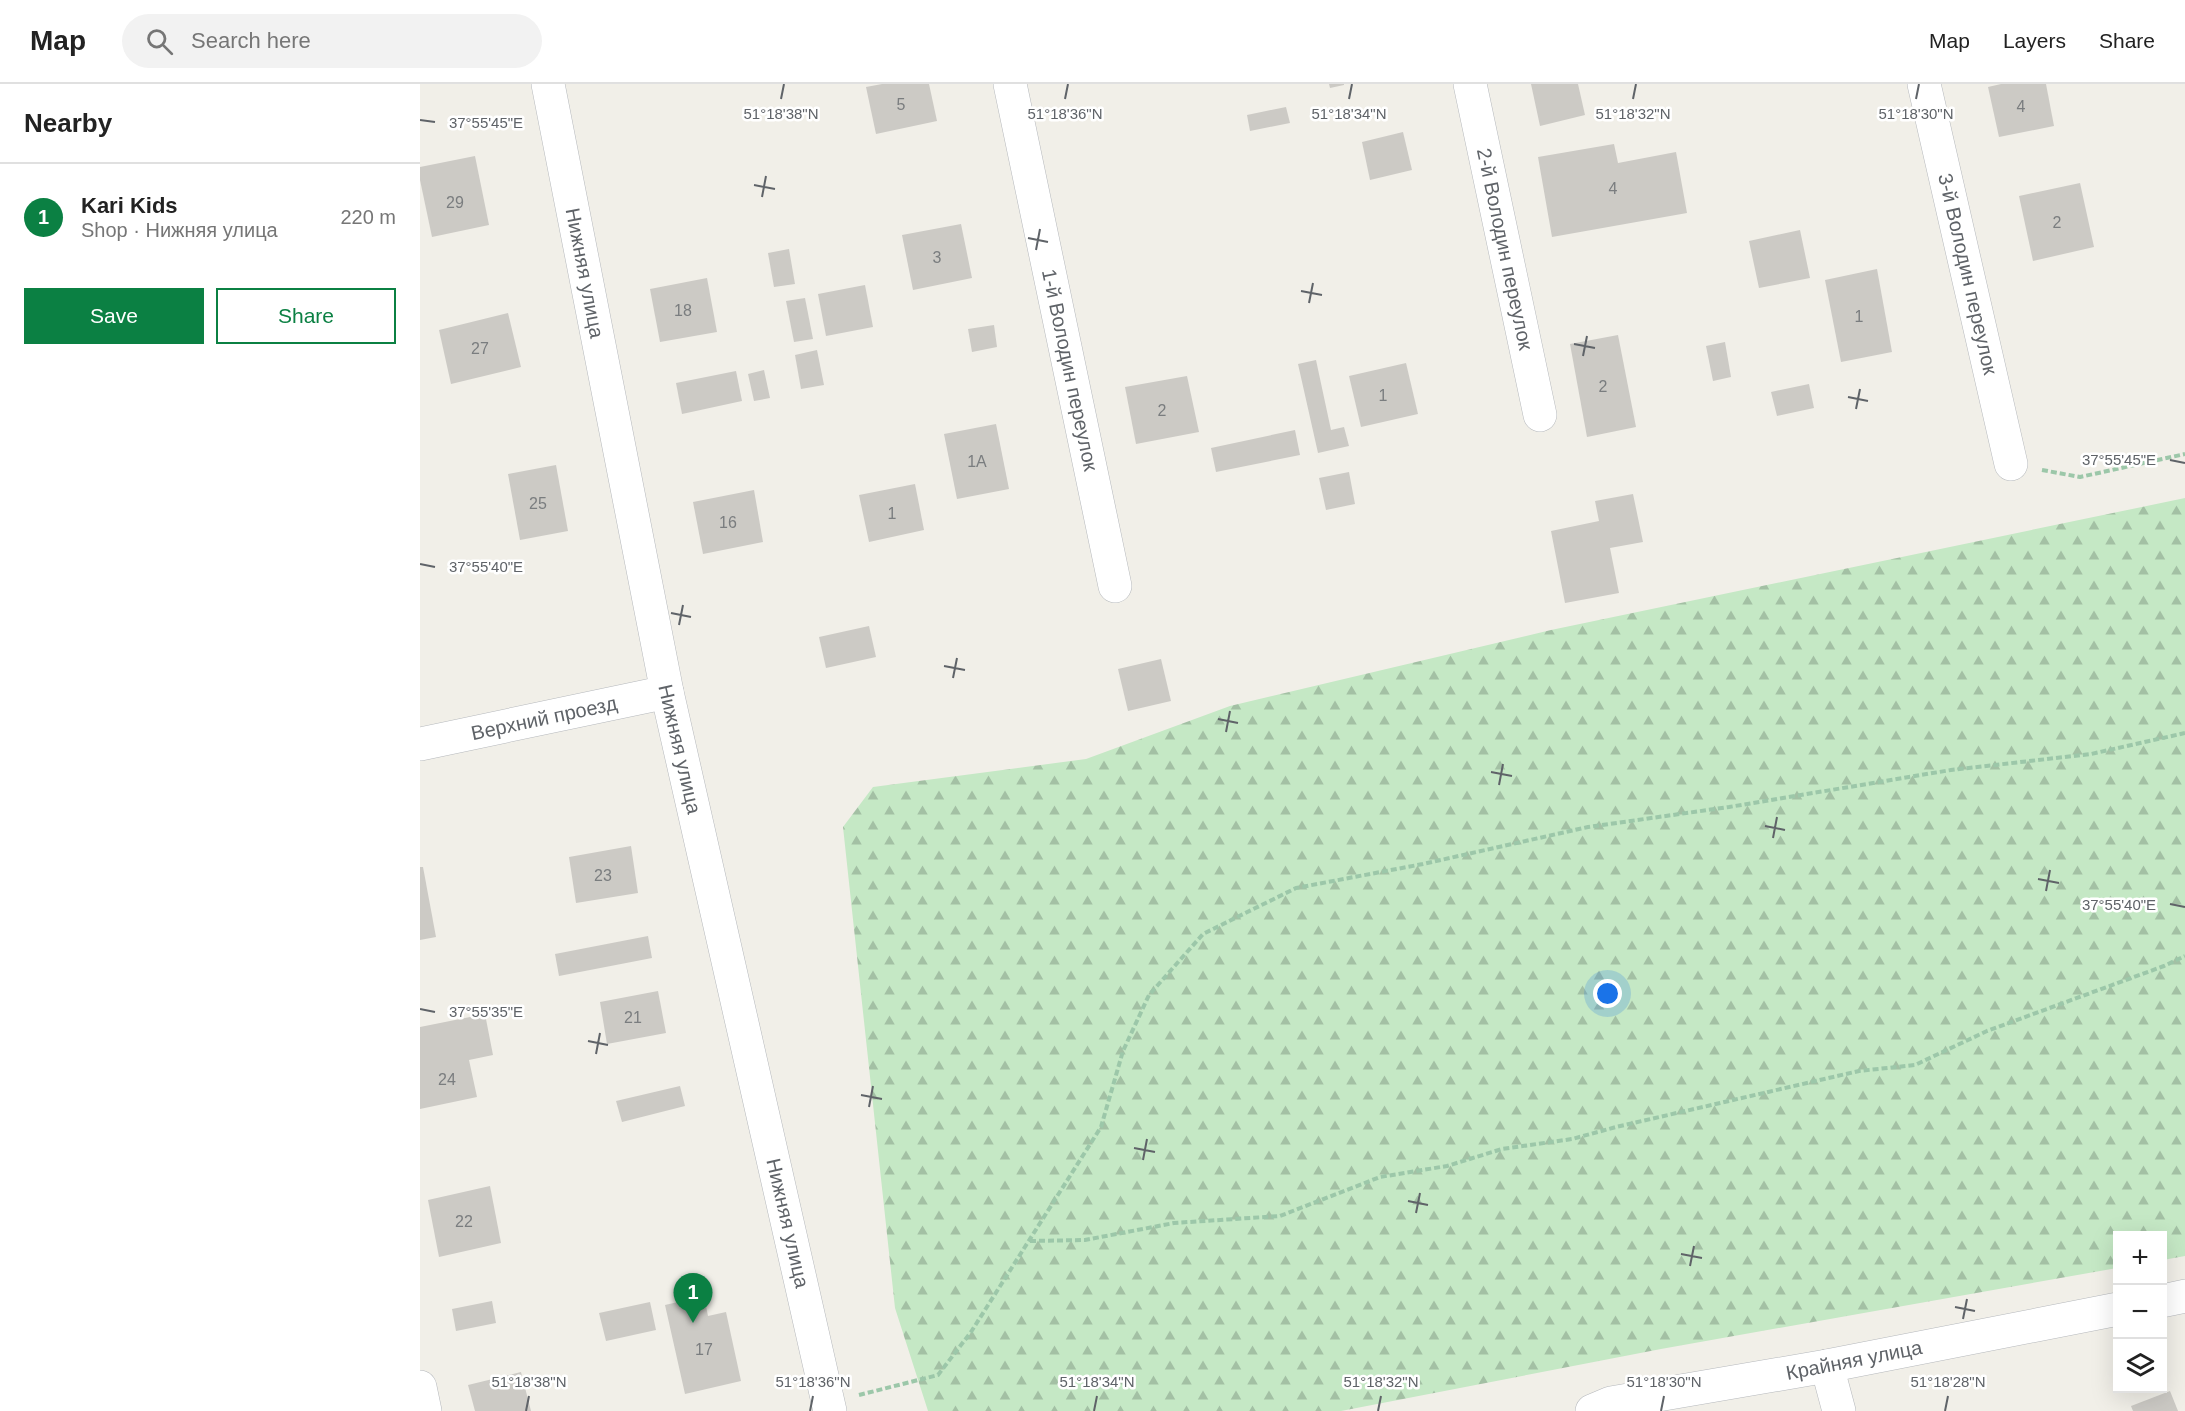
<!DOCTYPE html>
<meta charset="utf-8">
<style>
:root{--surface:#fff;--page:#f2f2f2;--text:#222;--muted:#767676;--line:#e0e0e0;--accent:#0b8043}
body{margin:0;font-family:Helvetica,sans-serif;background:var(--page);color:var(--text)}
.controls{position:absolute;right:18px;bottom:18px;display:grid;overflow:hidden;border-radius:0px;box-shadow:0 6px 24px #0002}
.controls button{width:54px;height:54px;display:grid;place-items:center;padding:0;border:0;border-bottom:2px solid var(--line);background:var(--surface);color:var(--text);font:30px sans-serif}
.you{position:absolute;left:1188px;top:910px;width:21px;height:21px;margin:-15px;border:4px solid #fff;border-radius:50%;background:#1a73e8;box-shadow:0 0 0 9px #1a73e833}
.badge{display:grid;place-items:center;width:39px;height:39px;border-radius:50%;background:var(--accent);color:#fff;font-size:20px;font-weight:700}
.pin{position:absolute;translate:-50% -50px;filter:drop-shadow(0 2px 3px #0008)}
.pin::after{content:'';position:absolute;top:32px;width:21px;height:18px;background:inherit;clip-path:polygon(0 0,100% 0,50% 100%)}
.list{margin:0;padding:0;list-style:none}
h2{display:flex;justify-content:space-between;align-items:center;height:78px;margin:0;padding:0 24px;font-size:26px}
h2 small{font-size:20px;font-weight:400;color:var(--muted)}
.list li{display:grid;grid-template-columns:39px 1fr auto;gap:18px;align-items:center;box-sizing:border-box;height:108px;padding:0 24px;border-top:2px solid var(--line)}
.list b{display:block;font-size:22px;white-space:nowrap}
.list p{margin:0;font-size:20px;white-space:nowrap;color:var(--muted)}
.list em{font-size:20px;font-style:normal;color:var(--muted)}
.actions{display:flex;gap:12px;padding:18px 24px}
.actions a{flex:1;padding:14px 0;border:2px solid var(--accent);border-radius:0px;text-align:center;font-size:21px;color:var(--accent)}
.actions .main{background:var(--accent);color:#fff}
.icon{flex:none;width:33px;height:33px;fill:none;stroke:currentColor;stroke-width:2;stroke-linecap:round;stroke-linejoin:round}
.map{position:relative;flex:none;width:1765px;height:1327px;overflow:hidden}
header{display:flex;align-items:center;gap:36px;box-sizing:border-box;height:84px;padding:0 30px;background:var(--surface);border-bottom:2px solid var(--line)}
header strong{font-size:28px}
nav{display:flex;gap:33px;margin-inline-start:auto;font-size:21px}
.search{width:420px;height:54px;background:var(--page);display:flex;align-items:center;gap:15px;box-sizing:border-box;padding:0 21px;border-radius:33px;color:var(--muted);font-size:22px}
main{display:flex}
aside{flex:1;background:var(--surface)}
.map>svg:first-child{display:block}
.forest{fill:url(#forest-firs)}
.building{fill:#cccac5}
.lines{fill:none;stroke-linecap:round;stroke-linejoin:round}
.street-casing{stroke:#b5b8bc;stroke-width:34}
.path{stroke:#9cc7a9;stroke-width:4;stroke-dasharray:6 3;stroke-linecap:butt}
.street{stroke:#fff;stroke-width:33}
.ticks{fill:none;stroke:#5f6368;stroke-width:2}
.labels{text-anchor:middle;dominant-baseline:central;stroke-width:5;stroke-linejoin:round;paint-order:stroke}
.number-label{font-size:16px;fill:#7a7d7f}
.street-label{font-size:20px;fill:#5f6368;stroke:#fff}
.ticks-label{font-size:15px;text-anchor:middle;fill:#5f6368;stroke:#fff;stroke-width:5;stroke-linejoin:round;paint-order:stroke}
</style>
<header>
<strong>Map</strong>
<div class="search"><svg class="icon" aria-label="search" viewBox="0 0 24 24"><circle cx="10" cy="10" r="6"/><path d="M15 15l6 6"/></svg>Search here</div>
<nav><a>Map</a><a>Layers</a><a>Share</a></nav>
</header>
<main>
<aside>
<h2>Nearby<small></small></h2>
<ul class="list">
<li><span class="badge">1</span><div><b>Kari Kids</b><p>Shop · Нижняя улица</p></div><em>220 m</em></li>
</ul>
<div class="actions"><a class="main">Save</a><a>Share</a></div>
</aside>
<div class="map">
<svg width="1765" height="1327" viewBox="0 0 1765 1327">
<defs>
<pattern id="forest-firs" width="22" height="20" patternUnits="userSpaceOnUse" patternTransform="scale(1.5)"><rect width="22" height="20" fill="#c5e8c5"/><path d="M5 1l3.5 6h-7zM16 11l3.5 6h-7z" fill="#a3c0a4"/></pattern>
</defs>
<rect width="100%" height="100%" fill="#f1efe8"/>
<path class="forest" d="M1765,414V1172L1743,1176L1742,1152H1698L1697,1184L1241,1265L921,1327H508L475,1224L423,743L453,703L666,675L810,622L1131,546Z"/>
<g class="building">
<path d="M462,0H509L517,37L456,50L446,3Z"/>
<path d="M909,0H924V1L910,4Z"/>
<path d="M1111,0H1158L1165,31L1120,42Z"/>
<path d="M1581,0H1626L1634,42L1579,53L1568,3Z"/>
<path d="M866,23L870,39L830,47L827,31Z"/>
<path d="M983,48L992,86L950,96L942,58Z"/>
<path d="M1194,60L1198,79L1256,68L1267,129L1132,153L1118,73Z"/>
<path d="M55,72L69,141L12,153L0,96V83Z"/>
<path d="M1660,99L1674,163L1613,177L1599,112Z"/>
<path d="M541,140L552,194L493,206L482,151Z"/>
<path d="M1380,146L1390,194L1339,204L1329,157Z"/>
<path d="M369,165L375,200L354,203L348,169Z"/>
<path d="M1457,185L1472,268L1421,278L1405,196Z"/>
<path d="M287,194L297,248L240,258L230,205Z"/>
<path d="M445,201L453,243L406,252L398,210Z"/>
<path d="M385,214L393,255L374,258L366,217Z"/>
<path d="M88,229L101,283L31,300L19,246Z"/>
<path d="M574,241L577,263L552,268L548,245Z"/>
<path d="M1198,251L1216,343L1167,353L1150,260Z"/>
<path d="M1305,258L1311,293L1293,297L1286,262Z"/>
<path d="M397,266L404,301L381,305L375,271Z"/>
<path d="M896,276L911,346L924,343L929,362L898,369L878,280Z"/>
<path d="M986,279L998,330L941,343L929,292Z"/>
<path d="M344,286L350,314L334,317L328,290Z"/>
<path d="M316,287L322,317L262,330L256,299Z"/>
<path d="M767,292L779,348L716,360L705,303Z"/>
<path d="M1389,300L1394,324L1357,332L1351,308Z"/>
<path d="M576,340L589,405L537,415L524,350Z"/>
<path d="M875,346L880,371L796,388L791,364Z"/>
<path d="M136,381L148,447L100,456L88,390Z"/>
<path d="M929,388L935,420L906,426L899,394Z"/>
<path d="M495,400L504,446L449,458L439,411Z"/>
<path d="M334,406L343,458L283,470L273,418Z"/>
<path d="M1213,410L1223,458L1190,464L1199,509L1145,519L1131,447L1179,437L1175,417Z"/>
<path d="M449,542L456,573L406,584L399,553Z"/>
<path d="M741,575L751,617L708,627L698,585Z"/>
<path d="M211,762L218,809L156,819L149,773Z"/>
<path d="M0,783H3L16,853L0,856Z"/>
<path d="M228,852L232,874L139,892L135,870Z"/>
<path d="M238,907L246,949L187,960L180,918Z"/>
<path d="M65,930L73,971L49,976L57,1013L0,1025V943Z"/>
<path d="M260,1002L265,1022L202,1038L196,1017Z"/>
<path d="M70,1102L81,1159L19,1173L8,1116Z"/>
<path d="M284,1212L288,1232L306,1228L321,1297L265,1310L245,1221Z"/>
<path d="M72,1217L76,1239L36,1247L32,1225Z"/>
<path d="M230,1218L236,1246L186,1257L179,1229Z"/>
<path d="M101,1288L111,1327H55L48,1301Z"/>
<path d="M1750,1307L1758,1327H1713L1711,1322Z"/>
</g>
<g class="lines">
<g class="street-casing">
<g id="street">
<path d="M128,0L247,608L410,1327"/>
<path d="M590,0L695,502"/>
<path d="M1050,0L1120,331"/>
<path d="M1504,0L1591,380"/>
<path d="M0,660L247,608"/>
<path d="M1742,1217L1765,1212"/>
<path d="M1407,1282L1419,1327"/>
<path d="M0,1303L5,1327"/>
<path d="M1172,1327L1191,1319L1407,1282L1698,1225"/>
</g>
</g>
<g class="path">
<path d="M1622,386L1660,393L1765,370"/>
<path d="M610,1157L665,1156L754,1139L860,1132L960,1093L1027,1082L1082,1065L1152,1055L1196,1043L1439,987L1495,981L1567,947L1744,882L1765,872"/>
<path d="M439,1311L518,1291L551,1248L681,1043L703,967L729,911L783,850L876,804L1003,780L1168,743L1309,723L1531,686L1671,670L1765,649"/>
</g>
<use href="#street" class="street"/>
</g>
<path class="ticks" d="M361,15L364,0M645,15L648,0M929,15L932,0M1213,15L1216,0M1496,15L1499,0M0,36L15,38M334,101L355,105M342,113L346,92M608,154L628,158M616,166L620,145M881,207L902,211M889,219L893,199M1154,260L1175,264M1163,272L1167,252M1428,313L1448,317M1436,325L1440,305M1750,376L1765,379M0,480L15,483M251,529L271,533M259,541L263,521M524,582L545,586M533,594L537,574M798,635L818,639M806,648L810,627M1071,688L1092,692M1079,701L1083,680M1345,742L1365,746M1353,754L1357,733M1618,795L1639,799M1626,807L1630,786M1750,820L1765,823M0,925L15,928M168,957L188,961M176,970L180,949M441,1011L462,1015M449,1023L453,1002M714,1064L735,1068M723,1076L727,1055M988,1117L1008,1121M996,1129L1000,1109M1261,1170L1282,1174M1270,1182L1274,1162M1535,1223L1555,1227M1543,1235L1547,1215M106,1327L109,1312M390,1327L393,1312M674,1327L677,1312M958,1327L961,1312M1241,1327L1244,1312M1525,1327L1528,1312"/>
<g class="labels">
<g class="number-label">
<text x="481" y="20">5</text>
<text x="1601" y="22">4</text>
<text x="1193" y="104">4</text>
<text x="35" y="118">29</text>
<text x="1637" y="138">2</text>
<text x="517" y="173">3</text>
<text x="263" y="226">18</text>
<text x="1439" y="232">1</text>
<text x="60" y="264">27</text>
<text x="1183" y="302">2</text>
<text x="963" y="311">1</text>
<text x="742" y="326">2</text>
<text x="557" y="377">1А</text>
<text x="118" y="419">25</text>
<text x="472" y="429">1</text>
<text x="308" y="438">16</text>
<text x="183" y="791">23</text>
<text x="213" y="933">21</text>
<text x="27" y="995">24</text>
<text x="44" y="1137">22</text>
<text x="284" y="1265">17</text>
</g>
<g class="street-label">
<text transform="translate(1085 165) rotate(78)">2-й Володин переулок</text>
<text transform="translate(165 189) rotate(79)">Нижняя улица</text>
<text transform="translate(1548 190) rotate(77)">3-й Володин переулок</text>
<text transform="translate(650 286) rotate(78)">1-й Володин переулок</text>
<text transform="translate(124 634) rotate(-12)">Верхний проезд</text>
<text transform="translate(260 665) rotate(77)">Нижняя улица</text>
<text transform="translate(368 1139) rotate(77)">Нижняя улица</text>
<text transform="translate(1434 1276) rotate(-11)">Крайняя улица</text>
</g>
</g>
<g class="ticks-label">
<text x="361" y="35">51°18'38"N</text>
<text x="645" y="35">51°18'36"N</text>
<text x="929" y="35">51°18'34"N</text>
<text x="1213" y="35">51°18'32"N</text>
<text x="1496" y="35">51°18'30"N</text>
<text x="66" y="44">37°55'45"E</text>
<text x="1699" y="381">37°55'45"E</text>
<text x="66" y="488">37°55'40"E</text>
<text x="1699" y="826">37°55'40"E</text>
<text x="66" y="933">37°55'35"E</text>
<text x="109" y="1303">51°18'38"N</text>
<text x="393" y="1303">51°18'36"N</text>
<text x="677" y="1303">51°18'34"N</text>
<text x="961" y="1303">51°18'32"N</text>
<text x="1244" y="1303">51°18'30"N</text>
<text x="1528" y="1303">51°18'28"N</text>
</g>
</svg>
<div class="controls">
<button>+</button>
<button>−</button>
<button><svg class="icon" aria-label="layers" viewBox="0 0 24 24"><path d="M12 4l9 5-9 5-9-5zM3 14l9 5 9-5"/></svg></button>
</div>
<div class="you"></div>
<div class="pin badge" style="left:273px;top:1239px">1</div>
</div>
</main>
